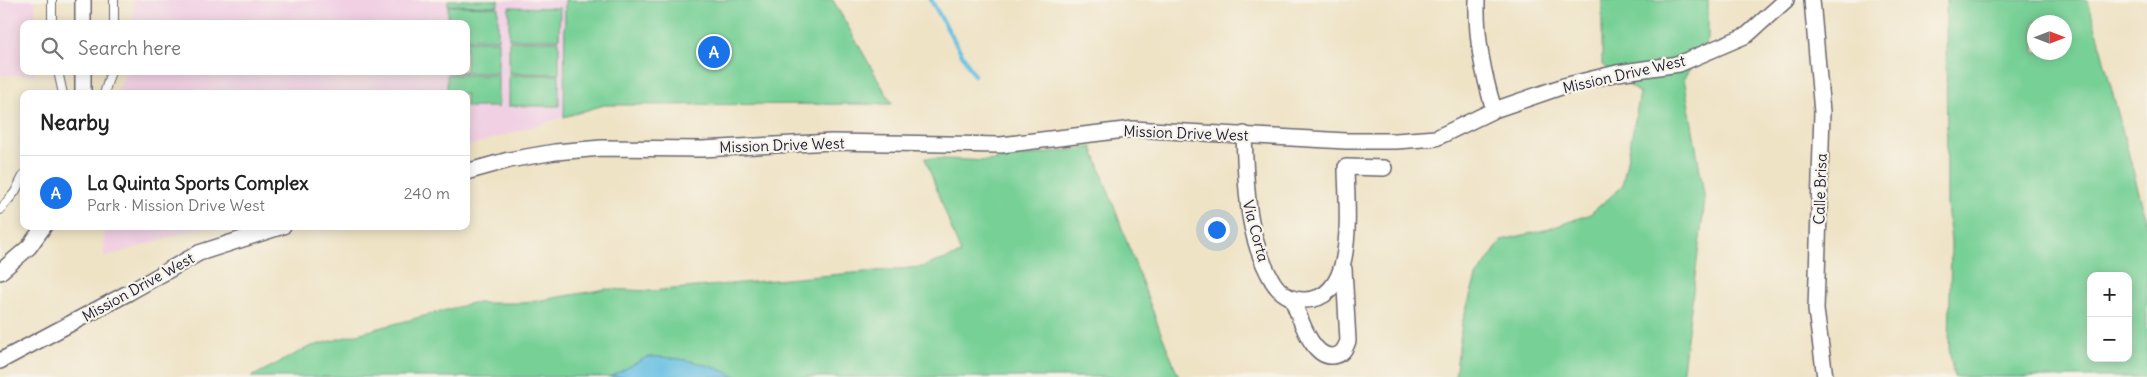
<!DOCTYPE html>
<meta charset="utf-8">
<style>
:root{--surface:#fff;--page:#f2f2f2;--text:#222;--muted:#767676;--line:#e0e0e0;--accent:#1a73e8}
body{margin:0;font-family:Delius,sans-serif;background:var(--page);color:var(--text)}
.controls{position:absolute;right:15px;bottom:15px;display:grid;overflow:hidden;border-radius:10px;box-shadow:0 2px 12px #0003}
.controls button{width:45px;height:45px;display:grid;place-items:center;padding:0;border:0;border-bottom:1px solid var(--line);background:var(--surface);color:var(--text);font:25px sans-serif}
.compass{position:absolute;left:2027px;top:15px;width:45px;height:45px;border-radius:50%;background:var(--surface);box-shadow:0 2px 12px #0003;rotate:90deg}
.you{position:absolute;left:1216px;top:229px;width:18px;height:18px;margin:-12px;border:4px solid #fff;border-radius:50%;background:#1a73e8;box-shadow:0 0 0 8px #1a73e833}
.badge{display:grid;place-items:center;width:32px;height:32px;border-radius:50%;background:var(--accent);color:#fff;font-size:16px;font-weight:700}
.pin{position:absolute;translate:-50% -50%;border:2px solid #fff;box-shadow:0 1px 5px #0006}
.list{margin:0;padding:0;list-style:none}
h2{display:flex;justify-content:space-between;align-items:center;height:65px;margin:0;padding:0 20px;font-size:21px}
h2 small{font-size:16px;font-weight:400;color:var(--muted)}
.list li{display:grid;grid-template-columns:32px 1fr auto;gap:15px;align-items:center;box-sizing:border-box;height:75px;padding:0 20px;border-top:1px solid var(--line)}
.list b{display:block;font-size:19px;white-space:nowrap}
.list p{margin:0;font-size:16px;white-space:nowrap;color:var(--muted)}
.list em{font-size:16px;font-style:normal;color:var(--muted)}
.icon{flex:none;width:28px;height:28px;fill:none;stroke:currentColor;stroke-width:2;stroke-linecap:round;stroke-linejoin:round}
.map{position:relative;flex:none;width:2147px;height:377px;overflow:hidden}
.search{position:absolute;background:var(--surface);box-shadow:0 2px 12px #0003;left:20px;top:20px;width:450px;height:55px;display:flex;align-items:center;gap:12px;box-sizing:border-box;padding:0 18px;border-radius:10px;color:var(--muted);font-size:19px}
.panel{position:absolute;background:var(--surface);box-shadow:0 2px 12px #0003;left:20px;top:90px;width:450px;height:140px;border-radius:10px}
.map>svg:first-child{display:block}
.built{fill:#f1d0e4}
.green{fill:#77d096;stroke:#4c7968;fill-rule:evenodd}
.water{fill:#65bfe3;stroke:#44708f}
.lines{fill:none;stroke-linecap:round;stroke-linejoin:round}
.stream{stroke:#65bfe3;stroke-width:4.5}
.lane-casing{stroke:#6a666c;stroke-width:10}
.street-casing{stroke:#6a666c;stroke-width:18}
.lane{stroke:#fff;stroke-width:8}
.street{stroke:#fff;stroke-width:15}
.labels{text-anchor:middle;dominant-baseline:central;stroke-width:4.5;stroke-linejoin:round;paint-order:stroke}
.street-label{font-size:15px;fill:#22223b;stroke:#f7f3e8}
</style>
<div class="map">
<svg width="2147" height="377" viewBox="0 0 2147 377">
<rect width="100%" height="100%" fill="#f7f3e8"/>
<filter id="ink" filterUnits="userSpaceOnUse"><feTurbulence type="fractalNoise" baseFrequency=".02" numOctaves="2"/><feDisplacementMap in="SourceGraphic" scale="10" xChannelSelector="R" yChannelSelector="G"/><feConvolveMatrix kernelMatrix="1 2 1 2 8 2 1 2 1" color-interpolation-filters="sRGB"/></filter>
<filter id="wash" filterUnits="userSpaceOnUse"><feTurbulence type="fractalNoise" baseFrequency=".0096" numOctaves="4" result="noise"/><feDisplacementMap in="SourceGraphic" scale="20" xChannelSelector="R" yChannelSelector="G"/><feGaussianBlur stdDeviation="1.12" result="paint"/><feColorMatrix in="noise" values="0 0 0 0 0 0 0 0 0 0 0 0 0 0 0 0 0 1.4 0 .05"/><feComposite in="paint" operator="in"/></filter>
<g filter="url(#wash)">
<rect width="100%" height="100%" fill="#efe3c6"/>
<g class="built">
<path d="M0,0H35V24H24V71H35V75H0Z"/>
<path d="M133,0H565L564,117L466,147V94H116L127,71H466V24H133Z"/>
<path d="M104,226H207L104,257Z"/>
</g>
<g class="green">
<path d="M448,0H498V6L448,5Z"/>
<path d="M565,0H833L892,104L604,105L564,117Z"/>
<path d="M1602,0H1708V40L1684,78L1705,200L1682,377H1455L1462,323L1476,277L1502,240L1549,229L1590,214L1622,187L1640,93L1602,65Z"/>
<path d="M1946,0H2088L2147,223V377H1954L1949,348L1951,242L1947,205ZM2034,22H2064V52H2034ZM2091,276H2128V358H2091Z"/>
<path d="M448,6L498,7V39H466V24H448Z"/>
<path d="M509,7L560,8L559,39H509Z"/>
<path d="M466,41H498V73H447V71H466Z"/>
<path d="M509,41H559V74L509,73Z"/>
<path d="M447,75H498V107H466V94H447Z"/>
<rect x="509" y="75" width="50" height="31"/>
<path d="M1092,147L1159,328L1179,377H251L309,347L472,303H524L606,289L651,291L921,267L961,254L925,158L987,161Z"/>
</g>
<path class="water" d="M647,357C679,356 709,364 738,377H610Z"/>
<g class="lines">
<path class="stream" d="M931,0L974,75"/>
</g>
</g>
<g filter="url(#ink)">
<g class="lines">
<g class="lane-casing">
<g id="lane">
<path d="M52,24V0"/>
<path d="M114,24V0"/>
<path d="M58,71L63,94"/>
<path d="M104,94L111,71"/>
<path d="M0,210L15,192L24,174"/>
</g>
</g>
<g class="street-casing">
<g id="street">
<path d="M83,0V24"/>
<path d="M1477,0C1476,39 1483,73 1494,110"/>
<path d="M1812,0L1822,112L1816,310L1825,377"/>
<path d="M83,71V94"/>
<path d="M1244,134C1246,185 1246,237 1273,282C1280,293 1291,300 1304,300C1359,301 1346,203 1346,167L1384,168"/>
<path d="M466,172L509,160L555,152L602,148L702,149L832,142L1001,145L1133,129L1346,141H1396L1436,138L1494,110L1564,86L1617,73L1679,64L1747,35L1786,0"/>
<path d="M0,272L29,247L44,226"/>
<path d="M1292,299C1300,316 1311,358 1333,356C1342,355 1345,349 1348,341L1344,269"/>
<path d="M0,361L128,293L199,253L283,226"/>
</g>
</g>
<use href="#lane" class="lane"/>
<use href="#street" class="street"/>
</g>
</g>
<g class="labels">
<g class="street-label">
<text transform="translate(1624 74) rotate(-13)">Mission Drive West</text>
<text transform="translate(1186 133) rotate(2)">Mission Drive West</text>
<text transform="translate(782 145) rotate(-2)">Mission Drive West</text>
<text transform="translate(1820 189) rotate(-88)">Calle Brisa</text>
<text transform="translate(1256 231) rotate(75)">Via Corta</text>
<text transform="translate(138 287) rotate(-29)">Mission Drive West</text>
</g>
</g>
</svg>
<div class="controls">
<button>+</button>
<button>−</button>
</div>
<svg class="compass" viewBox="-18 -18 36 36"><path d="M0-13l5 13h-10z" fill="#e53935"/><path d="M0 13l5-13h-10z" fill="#767676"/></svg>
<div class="you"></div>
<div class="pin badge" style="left:714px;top:52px">A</div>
<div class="search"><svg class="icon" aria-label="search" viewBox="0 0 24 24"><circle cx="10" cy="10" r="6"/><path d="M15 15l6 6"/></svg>Search here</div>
<section class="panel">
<h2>Nearby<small></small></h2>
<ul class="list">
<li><span class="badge">A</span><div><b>La Quinta Sports Complex</b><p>Park · Mission Drive West</p></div><em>240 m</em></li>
</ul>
</section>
</div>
